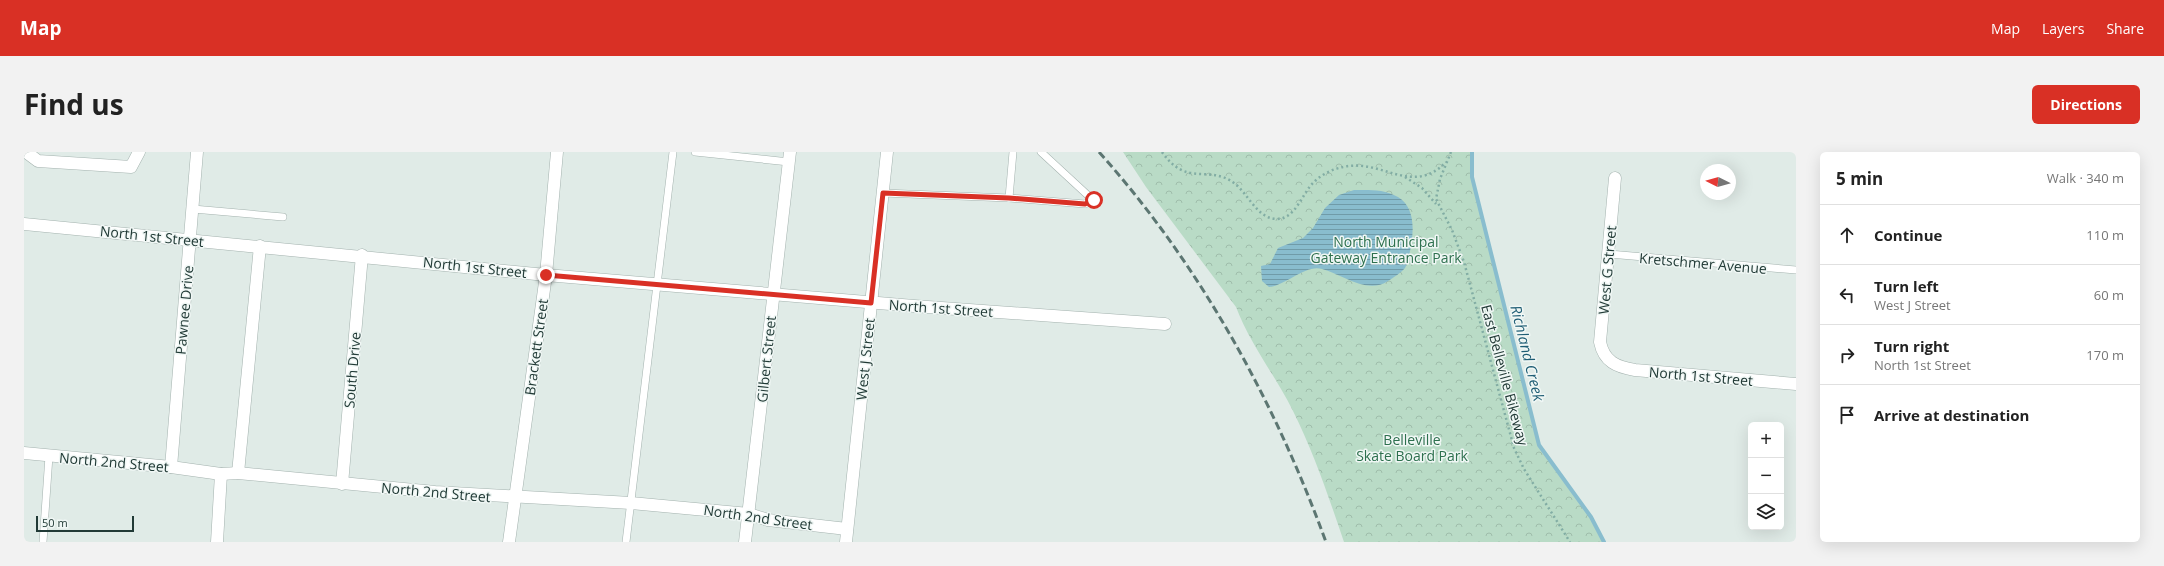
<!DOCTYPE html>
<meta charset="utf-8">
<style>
:root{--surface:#fff;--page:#f2f2f2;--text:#222;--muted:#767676;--line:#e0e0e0;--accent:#d93025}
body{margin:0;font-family:"Open Sans",sans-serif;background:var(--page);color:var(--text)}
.controls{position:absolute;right:12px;bottom:12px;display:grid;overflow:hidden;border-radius:6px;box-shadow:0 4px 16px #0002}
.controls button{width:36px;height:36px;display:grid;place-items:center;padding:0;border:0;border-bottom:1px solid var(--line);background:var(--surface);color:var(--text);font:20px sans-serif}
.compass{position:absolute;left:1676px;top:12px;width:36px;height:36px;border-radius:50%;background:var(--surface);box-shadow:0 4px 16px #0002;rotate:275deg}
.scale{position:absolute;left:12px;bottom:10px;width:98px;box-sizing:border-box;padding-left:4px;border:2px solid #213a36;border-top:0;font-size:11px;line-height:14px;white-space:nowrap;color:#213a36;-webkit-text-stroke:3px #f0f7f5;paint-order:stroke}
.stop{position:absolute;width:12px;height:12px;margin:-9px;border:3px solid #d93025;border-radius:50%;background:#fff}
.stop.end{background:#d93025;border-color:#fff;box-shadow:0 1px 4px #0008}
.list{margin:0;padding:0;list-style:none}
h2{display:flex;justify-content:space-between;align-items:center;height:52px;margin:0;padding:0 16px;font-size:17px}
h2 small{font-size:13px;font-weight:400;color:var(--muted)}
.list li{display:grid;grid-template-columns:26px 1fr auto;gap:12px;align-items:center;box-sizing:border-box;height:60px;padding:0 16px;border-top:1px solid var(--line)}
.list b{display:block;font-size:15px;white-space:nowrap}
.list p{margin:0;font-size:13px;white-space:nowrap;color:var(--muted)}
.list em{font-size:13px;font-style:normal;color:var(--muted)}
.icon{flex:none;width:22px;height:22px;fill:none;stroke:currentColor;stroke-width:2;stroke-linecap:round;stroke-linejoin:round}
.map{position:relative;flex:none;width:1772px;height:390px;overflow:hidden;border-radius:6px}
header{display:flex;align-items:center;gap:24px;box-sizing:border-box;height:56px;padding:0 20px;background:var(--accent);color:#fff}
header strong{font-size:19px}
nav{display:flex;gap:22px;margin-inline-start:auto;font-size:14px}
.intro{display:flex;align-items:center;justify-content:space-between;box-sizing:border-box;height:96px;padding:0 24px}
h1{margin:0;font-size:28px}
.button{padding:10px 18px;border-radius:6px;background:var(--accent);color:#fff;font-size:14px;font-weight:700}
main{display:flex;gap:24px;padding:0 24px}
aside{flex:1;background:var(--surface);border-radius:6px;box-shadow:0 4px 16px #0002}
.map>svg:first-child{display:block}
.park{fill:url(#park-crowns)}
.water{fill:url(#water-rules)}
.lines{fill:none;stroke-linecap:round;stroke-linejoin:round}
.stream{stroke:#89bdce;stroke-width:4}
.lane-casing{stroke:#a3b2ae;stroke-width:8}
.street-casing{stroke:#a3b2ae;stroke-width:13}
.path{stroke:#82ada4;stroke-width:2.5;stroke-dasharray:2 3;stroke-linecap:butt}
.lane{stroke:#fff;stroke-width:7}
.street{stroke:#fff;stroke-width:12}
.rail{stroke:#5c7672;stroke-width:3;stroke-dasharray:8 4;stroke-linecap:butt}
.route{stroke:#d93025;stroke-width:5}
.labels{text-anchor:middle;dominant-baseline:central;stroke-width:3;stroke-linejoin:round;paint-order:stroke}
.street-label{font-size:14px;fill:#213a36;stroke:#f0f7f5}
.park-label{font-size:14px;fill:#2d704e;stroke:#f0f7f5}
.water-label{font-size:15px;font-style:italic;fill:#1e5d74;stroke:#f0f7f5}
</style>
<header>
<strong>Map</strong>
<nav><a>Map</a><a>Layers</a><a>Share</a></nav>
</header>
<div class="intro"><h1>Find us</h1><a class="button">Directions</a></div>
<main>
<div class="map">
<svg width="1772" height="390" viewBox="0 0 1772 390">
<defs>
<pattern id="park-crowns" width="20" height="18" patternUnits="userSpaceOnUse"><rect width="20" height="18" fill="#b9dbc6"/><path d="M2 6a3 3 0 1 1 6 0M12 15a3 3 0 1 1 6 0" fill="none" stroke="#9fbdab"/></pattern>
<pattern id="water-rules" width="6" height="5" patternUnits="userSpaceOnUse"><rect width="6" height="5" fill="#89bdce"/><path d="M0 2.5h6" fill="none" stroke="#709ba8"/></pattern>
</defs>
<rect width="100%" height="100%" fill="#e0ebe7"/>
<path class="park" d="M1099,0H1448V25L1515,293L1567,365L1580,390H1320C1305,346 1290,301 1269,259C1251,223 1226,192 1212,155L1122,35Z"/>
<path class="water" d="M1330,38C1346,38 1360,37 1374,45C1394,57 1389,86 1385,104C1384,107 1383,113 1381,116C1378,120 1369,126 1364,129C1343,143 1318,122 1298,117C1282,112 1261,134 1245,135L1238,129L1237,114L1246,112L1254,96L1279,86L1289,76L1301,56L1315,43Z"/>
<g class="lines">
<path class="stream" d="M1448,0V25L1515,293L1567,365L1580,390"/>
<g class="lane-casing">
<g id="lane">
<path d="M671,0L765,10"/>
<path d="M859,41L985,46L1061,52L1069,48L1017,0"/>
<path d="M985,46L989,0"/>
<path d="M169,57L259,65"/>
<path d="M1585,102L1772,118"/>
<path d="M19,390L25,304"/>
<path d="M602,390L649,0"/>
</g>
</g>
<g class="street-casing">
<g id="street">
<path d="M2,0L14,9L107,15L115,0"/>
<path d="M1591,26L1576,190C1580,210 1593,215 1611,218L1772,232"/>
<path d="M0,72L522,123L890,154L1141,172"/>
<path d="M0,301L147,315L197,322L214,321L411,340L607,351L725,362L744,368L823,377"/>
<path d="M147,315L173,0"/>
<path d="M214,321L236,94"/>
<path d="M318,332L338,103"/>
<path d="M193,390L197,322"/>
<path d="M485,390L522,123L533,0"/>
<path d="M721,390L766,0"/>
<path d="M822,390L863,0"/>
</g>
</g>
<g class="path">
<path d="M1138,0C1163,36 1184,12 1210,31C1224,41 1233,67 1253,67C1272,67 1278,41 1290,30C1298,22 1309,17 1319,15C1358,6 1388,45 1422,10"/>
<path d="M1427,0L1416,27L1412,47L1428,78L1440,110L1490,296L1500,317L1546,390"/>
<path d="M1381,25L1398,36L1412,52"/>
</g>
<use href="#lane" class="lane"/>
<use href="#street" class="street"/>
<path class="rail" d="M1075,0C1176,113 1250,248 1302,390"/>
</g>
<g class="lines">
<path class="route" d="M522,123L847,151L859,41L985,46L1061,52L1070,48"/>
</g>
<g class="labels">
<g class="street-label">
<text transform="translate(128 84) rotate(6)">North 1st Street</text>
<text transform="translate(1679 111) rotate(5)">Kretschmer Avenue</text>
<text transform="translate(451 115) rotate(6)">North 1st Street</text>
<text transform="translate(1583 118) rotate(-85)">West G Street</text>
<text transform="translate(917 156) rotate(4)">North 1st Street</text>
<text transform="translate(160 158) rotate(-85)">Pawnee Drive</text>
<text transform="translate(512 195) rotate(-82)">Brackett Street</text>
<text transform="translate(742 207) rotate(-84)">Gilbert Street</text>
<text transform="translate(841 207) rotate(-84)">West J Street</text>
<text transform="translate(328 218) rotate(-85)">South Drive</text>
<text transform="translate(1481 223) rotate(75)">East Belleville Bikeway</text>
<text transform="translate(1677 224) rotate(5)">North 1st Street</text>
<text transform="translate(90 310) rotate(5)">North 2nd Street</text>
<text transform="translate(412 340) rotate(5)">North 2nd Street</text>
<text transform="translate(734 365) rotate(8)">North 2nd Street</text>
</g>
<g class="park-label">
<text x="1362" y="89">North Municipal<tspan x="1362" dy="16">Gateway Entrance Park</tspan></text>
<text x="1388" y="287">Belleville<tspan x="1388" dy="16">Skate Board Park</tspan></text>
</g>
<g class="water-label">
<text transform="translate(1504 201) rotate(76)">Richland Creek</text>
</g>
</g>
</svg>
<div class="controls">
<button>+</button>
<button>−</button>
<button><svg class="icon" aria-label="layers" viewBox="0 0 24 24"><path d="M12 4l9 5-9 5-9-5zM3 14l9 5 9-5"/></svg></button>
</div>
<svg class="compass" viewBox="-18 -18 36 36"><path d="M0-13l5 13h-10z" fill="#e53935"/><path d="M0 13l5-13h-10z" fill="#767676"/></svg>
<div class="scale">50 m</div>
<div class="stop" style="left:1070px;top:48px"></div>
<div class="stop end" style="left:522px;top:123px"></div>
</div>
<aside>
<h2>5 min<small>Walk · 340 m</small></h2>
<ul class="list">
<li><svg class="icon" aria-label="ahead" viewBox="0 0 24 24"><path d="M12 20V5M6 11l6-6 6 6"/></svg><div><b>Continue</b></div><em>110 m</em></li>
<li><svg class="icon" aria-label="left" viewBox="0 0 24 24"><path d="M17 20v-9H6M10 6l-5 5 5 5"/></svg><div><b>Turn left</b><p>West J Street</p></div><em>60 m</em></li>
<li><svg class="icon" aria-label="right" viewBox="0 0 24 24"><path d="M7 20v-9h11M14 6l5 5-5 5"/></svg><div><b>Turn right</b><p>North 1st Street</p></div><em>170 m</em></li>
<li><svg class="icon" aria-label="arrive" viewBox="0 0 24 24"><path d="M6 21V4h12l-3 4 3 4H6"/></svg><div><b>Arrive at destination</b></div></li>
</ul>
</aside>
</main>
